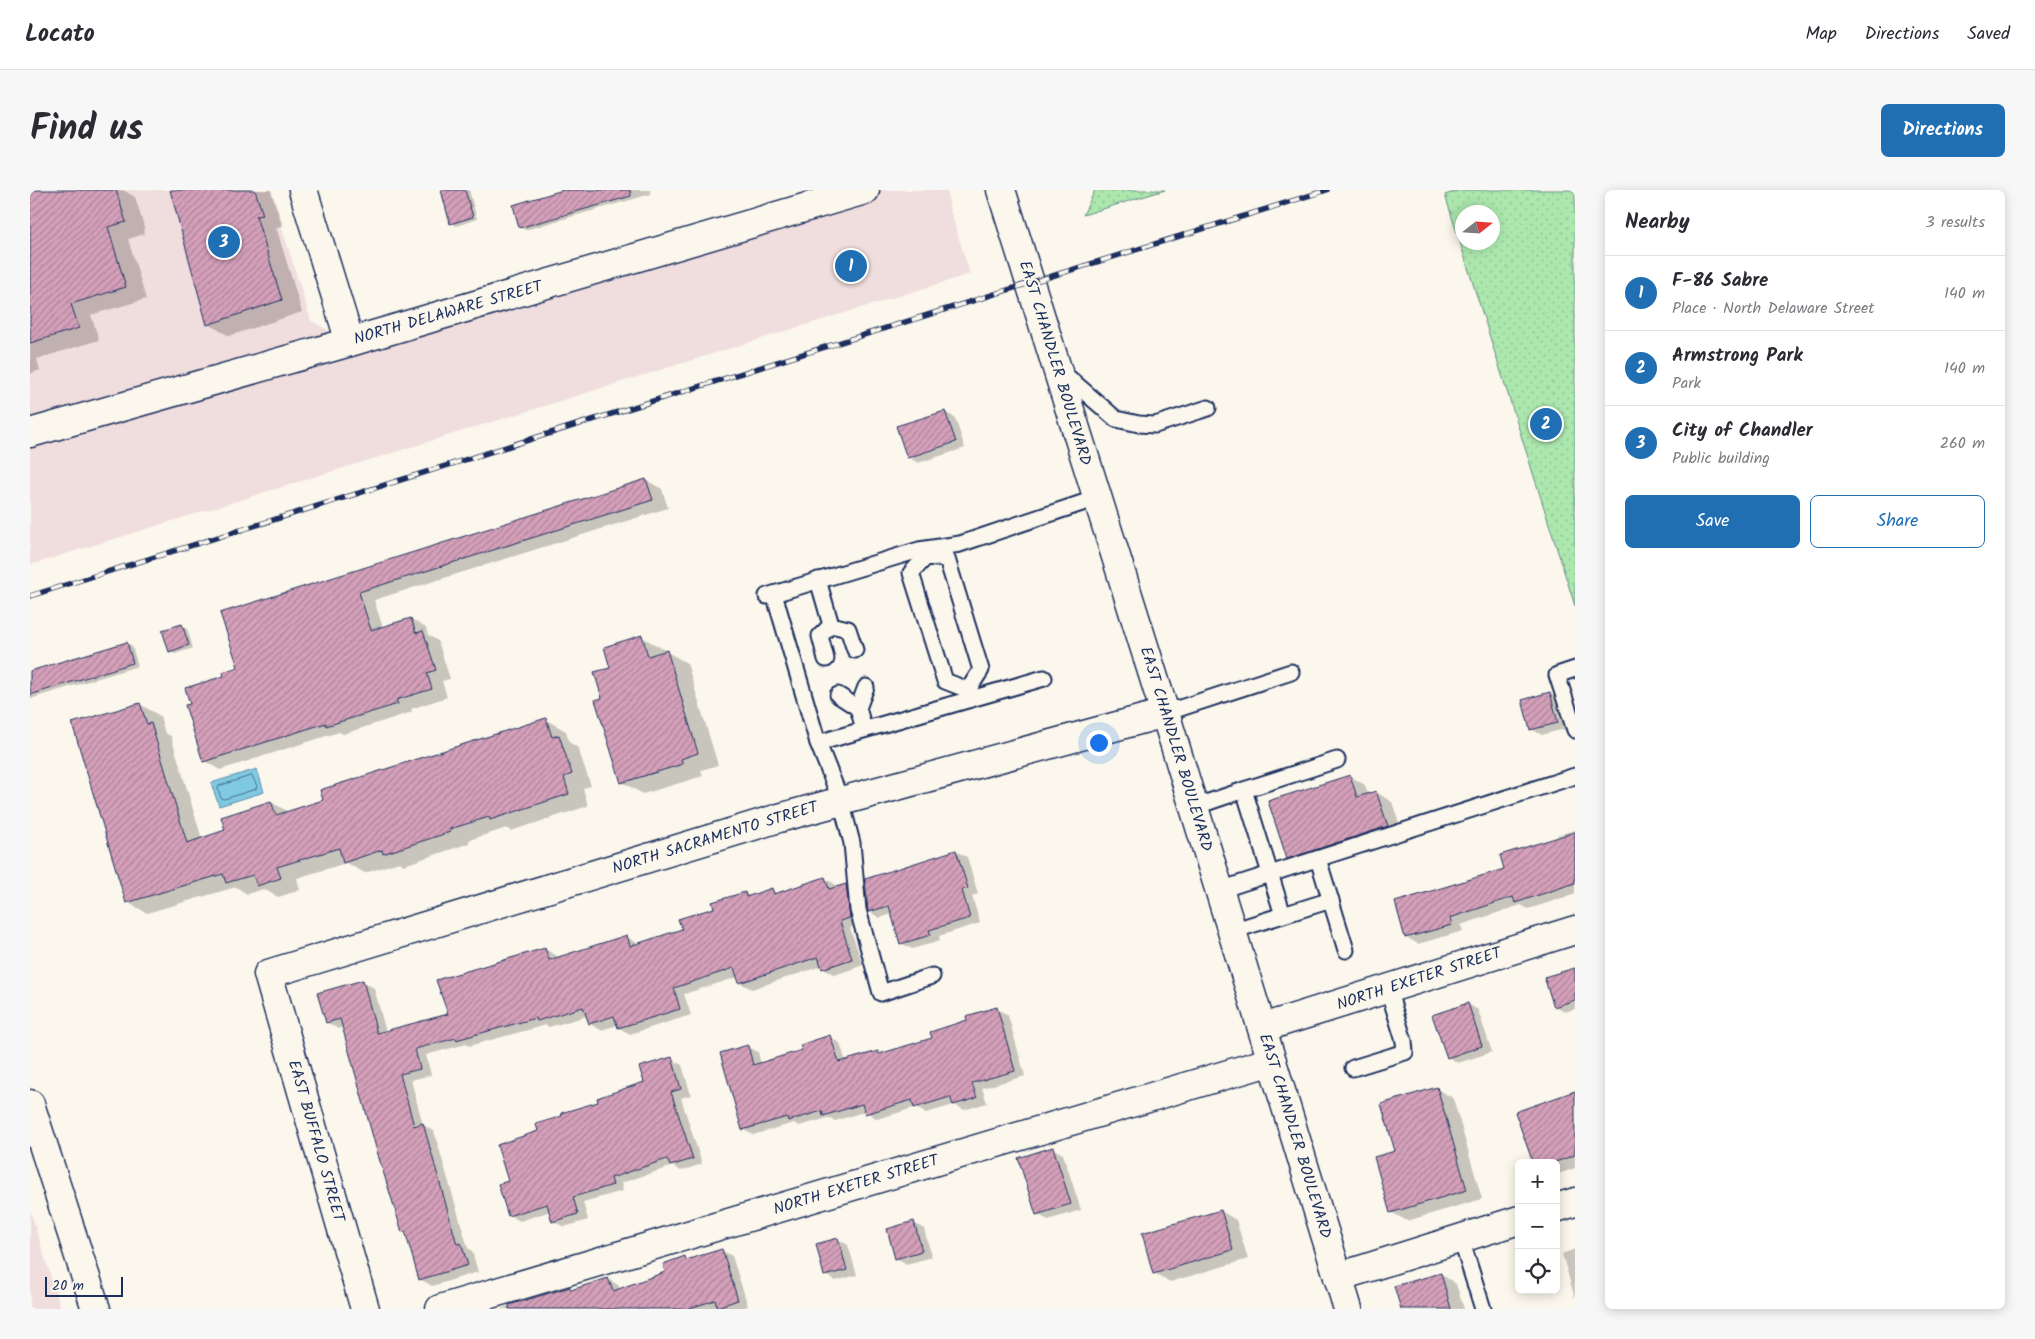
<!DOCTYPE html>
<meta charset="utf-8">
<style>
:root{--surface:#fff;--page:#f7f7f7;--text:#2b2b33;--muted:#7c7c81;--line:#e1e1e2;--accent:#1f6fb2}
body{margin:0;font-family:Kalam,sans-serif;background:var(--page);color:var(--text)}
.controls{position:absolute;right:15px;bottom:15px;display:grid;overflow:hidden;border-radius:8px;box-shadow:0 2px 12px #0003}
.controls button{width:45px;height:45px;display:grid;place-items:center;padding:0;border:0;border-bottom:1px solid var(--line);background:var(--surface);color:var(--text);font:25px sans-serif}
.compass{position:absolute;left:1425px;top:15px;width:45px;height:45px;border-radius:50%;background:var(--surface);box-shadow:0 2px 12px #0003;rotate:73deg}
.scale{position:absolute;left:15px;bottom:12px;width:78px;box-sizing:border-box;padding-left:5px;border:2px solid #1b2f5e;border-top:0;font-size:14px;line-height:18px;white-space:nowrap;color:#1b2f5e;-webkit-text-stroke:4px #fbf7ec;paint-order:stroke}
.you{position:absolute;left:1068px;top:552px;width:18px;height:18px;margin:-12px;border:4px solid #fff;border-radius:50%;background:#1a73e8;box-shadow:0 0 0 8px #1a73e833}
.badge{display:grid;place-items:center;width:32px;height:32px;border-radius:50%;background:var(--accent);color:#fff;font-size:16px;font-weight:700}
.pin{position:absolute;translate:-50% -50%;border:2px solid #fff;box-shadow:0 1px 5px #0006}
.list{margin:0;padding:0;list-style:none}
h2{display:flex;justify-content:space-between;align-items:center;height:65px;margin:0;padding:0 20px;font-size:21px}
h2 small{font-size:16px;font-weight:400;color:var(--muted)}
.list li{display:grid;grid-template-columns:32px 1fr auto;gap:15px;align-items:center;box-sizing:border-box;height:75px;padding:0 20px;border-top:1px solid var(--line)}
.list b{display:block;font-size:19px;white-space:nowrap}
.list p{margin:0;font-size:16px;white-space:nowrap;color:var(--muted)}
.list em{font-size:16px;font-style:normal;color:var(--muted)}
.actions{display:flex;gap:10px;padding:15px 20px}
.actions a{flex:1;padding:11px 0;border:1px solid var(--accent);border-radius:8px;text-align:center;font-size:18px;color:var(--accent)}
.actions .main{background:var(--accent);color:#fff}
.icon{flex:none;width:28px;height:28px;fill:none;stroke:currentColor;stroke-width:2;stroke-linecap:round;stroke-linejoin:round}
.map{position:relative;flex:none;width:1545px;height:1119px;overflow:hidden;border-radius:8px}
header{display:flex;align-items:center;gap:30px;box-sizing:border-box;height:70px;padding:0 25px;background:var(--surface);border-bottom:1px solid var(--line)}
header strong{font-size:24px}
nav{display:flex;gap:28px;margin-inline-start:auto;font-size:18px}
.intro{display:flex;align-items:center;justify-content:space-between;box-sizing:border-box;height:120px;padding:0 30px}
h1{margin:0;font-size:35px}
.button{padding:12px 22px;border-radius:8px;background:var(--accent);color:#fff;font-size:18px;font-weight:700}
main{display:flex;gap:30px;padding:0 30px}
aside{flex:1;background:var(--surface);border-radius:8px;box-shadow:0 2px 12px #0003}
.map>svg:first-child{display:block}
.built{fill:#f0dddd}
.park{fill:url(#park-dots);stroke:#648b86;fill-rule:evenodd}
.water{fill:#80cae1;stroke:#588cad}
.shadow{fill:#0003}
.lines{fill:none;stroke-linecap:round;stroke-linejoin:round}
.shore{stroke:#436d92;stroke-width:1}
.building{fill:url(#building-hatch);stroke:#1b2f5e}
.lane-casing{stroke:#1b2f5e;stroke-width:19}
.street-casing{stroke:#1b2f5e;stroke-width:31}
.secondary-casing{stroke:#1b2f5e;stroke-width:31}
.lane{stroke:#fbf7ec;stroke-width:15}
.street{stroke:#fbf7ec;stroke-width:28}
.secondary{stroke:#fbf7ec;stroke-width:28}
.rail-casing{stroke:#1b2f5e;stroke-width:5.5}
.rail{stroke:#fbf7ec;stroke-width:4;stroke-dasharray:11;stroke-linecap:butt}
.labels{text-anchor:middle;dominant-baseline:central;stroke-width:4.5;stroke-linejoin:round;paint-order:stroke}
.street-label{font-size:16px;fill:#1b2f5e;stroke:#fbf7ec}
</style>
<header>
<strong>Locato</strong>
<nav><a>Map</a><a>Directions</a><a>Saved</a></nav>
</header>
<div class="intro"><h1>Find us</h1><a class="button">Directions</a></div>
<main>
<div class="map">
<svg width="1545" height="1119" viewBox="0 0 1545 1119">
<defs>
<pattern id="park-dots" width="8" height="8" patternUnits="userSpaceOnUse" patternTransform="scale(1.25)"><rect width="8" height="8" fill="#ace7ad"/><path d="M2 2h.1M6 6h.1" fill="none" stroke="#93c697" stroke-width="1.8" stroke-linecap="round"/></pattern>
<pattern id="building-hatch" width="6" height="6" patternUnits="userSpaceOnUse" patternTransform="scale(1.25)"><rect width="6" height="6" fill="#d5a0b9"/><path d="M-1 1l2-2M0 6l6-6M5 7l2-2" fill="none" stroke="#ac839a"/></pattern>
</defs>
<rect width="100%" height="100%" fill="#fbf7ec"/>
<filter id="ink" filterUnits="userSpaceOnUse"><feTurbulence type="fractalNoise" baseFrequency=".02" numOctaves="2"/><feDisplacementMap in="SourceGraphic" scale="10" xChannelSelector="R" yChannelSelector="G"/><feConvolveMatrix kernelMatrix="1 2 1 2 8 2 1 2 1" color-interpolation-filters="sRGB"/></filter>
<g filter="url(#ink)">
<g class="built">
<path d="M0,0H240L281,131L320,152L835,0H917L920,20L940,84L0,375Z"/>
<path d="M0,1020L31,1119H0Z"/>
</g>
<g class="park">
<path d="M1065,0H1135L1053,25Z"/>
<path d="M1430,0H1545V416L1415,5ZM1432,22H1462V52H1432Z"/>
</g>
<path class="water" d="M227,579L234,602L189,616L181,593Z"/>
<g class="shadow">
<path d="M0,0H93L105,7L114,36V44L98,49L116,109L61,125L69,150L7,169L10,180L0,184Z"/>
<path d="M141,0H241L253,36L246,37L272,122L199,146L178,134Z"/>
<path d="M412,0H439L447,29L426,36L422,33Z"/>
<path d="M538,0H620L621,4L495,40L490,37Z"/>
<path d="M915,222L925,228L935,258L888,273L878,267Z"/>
<path d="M616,290L632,299L638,318L344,410L353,438L381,429L396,438L398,445L408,451L420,489L412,491L417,507L381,519L382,522L313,544L309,542L190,580L174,571L162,515L195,487L209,478L191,424Z"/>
<path d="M152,435L157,438L163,458L145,464L140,461Z"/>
<path d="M612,447L633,459L634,462H637L657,473L688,575L671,580L673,586L613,604L592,592L574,509L582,478Z"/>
<path d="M97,453L102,456L108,476L0,509V483Z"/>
<path d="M1520,503L1530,509L1538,538L1512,545L1501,539Z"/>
<path d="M110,514L130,526L135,543L141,546L172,649L197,641L241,612L259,622L516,530L536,541L539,552L548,558L561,596L553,598L558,616L481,641L477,638L439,650L440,653L374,675L369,672L335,683L316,673L267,688L270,700L248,707L234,699L217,704L206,697L117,723L97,712Z"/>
<path d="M1320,586L1335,595L1338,605L1346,602L1362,612L1373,645L1273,677L1258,668Z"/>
<path d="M1545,640V703L1543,705L1498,719L1491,715L1431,735L1433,741L1388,754L1376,747L1476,680L1528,649L1527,645Z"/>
<path d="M926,661L937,667L948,704L942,706L950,733L909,746L910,751L882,759L871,753L862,724L850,728L840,722L836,690Z"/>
<path d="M795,688L806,695L807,698L816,695L828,702L832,734L820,738L833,775L805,785L793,778L792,776L722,799L710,793L708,787L654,804L661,825L600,844L589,838L588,835L571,840L560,834L557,826L519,837L516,835L439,856L436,854L396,865L401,885L381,890L393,935L404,941L438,1058L442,1061L448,1082L402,1096L390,1089L377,1044L373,1042L314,837L308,839L297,832L332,791L344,798L356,842L419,825L515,759L527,766L528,769L597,747L609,754L653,740L686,718L715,703L721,707L742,700L749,704Z"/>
<path d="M1545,779V819L1535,822L1525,816Z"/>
<path d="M1438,814L1448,820L1462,862L1428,873L1418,867Z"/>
<path d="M967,819L978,825L995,886L952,898L957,913L934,920L924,915L896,923L887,917L847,929L836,921L805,931L798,928L769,936L764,933L723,945L713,939L717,856L728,862L731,874L773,861L800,847L810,853L816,872L848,862L851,864L904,849L938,831Z"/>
<path d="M641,869L652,875L661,905L651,908L672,974L651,981L643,976L591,993L593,1001L553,1012L558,1030L534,1037L523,1031L521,1021L490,1031L479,1025L480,991L510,942L615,893Z"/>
<path d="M1407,899L1423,908L1452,1009L1377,1031L1361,1022L1367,962Z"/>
<path d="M1545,903V978L1526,985V973H1504Z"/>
<path d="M1022,958L1033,964L1051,1020L1018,1030L1007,1024Z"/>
<path d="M1191,1021L1206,1030L1218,1069L1140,1092L1124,1083Z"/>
<path d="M884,1033L894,1039L902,1067L877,1074L866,1068Z"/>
<path d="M808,1049L818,1055L827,1085L806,1091L795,1085Z"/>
<path d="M1545,1059V1109L1532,1064Z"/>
<path d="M691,1060L702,1066L718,1116L707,1119H693L690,1117L684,1119H469L540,1098L544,1100L578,1089L588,1095L590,1099L637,1083L655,1068L659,1071Z"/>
<path d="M1411,1084L1426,1094L1434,1119H1372Z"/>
</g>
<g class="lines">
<path class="shore" d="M222,586L227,596L226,599L194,609L191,608L188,599L189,596Z"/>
</g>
<g class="building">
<path d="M0,0H86L96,32L78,37L96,97L41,114L49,138L0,153Z"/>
<path d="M140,0H225L233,25L226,26L252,110L177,135Z"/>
<path d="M411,0H435L443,27L420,34Z"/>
<path d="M533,0H600L601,6L489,38L483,15Z"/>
<path d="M915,221L926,252L877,268L866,236Z"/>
<path d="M616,289L623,310L329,402L341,440L381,428L386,443L393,441L406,480L397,483L402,499L366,510L368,514L296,536V533L173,572L155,515L160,514L155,498L194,486L193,482L208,477L190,423Z"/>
<path d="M152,434L159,455L139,462L132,440Z"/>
<path d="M612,445L618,466L637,460L668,563L651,569L653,574L591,593L565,510L572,508L564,482L580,478L574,457Z"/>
<path d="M97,452L103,473L0,505V481Z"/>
<path d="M1520,502L1528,533L1500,540L1492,510Z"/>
<path d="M110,513L117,534L121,533L157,653L195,640L191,627L241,611L246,625L293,610L290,600L516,528L522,547L529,545L542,584L534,587L539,604L460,630L459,627L420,639V642L353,664L352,660L313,673L309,658L247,677L251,688L227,696L223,685L196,693L193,684L96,713L42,533Z"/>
<path d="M1320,585L1327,607L1346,601L1358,636L1257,669L1238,611Z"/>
<path d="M1545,642V693L1485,713L1483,707L1420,728L1422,735L1375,748L1365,712L1474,679L1470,665Z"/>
<path d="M926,660L938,698L932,700L940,728L899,740L901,745L870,754L859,716L838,722L835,689Z"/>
<path d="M795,687L799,699L816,694L820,728L810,731L822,769L792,779L788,767L709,793L704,778L644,798L650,819L588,838L584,826L559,834L553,817L507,831L506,828L426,850V848L385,859L390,879L370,884L384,936L393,933L427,1054L431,1053L438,1075L389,1090L375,1041L372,1042L348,965L310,829L296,833L287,803L333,790L347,843L418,824L406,790L515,758L519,770L597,745L600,756L652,739L648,729L684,718L682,712L715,702L716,707L742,698L744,704Z"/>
<path d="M1545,778V810L1524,817L1514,787Z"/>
<path d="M1438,813L1452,856L1417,868L1402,825Z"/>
<path d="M967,817L985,881L942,893L947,908L923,915L920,907L884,918L882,910L835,924L832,914L793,926L792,921L758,931L757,927L712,940L690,863L718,855L723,875L772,860L770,855L800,845L809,872L848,861L849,864L902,848L900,842L937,830L936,826Z"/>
<path d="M642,867L651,899L641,902L663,969L640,976L637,969L581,988L583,995L543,1007L548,1024L522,1032L517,1014L478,1026L468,994L478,991L467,955L508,941L506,934L532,926L531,923L568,912L567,908L614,892L609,877Z"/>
<path d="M1407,897L1437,1000L1360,1023L1344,967L1365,961L1351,914Z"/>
<path d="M1545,901V965L1523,973H1503L1485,922Z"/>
<path d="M1023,957L1041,1014L1006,1025L988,968Z"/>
<path d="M1191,1020L1203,1060L1123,1084L1112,1043Z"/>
<path d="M884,1031L892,1061L865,1069L857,1039Z"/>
<path d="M808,1048L817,1080L794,1086L786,1054Z"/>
<path d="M692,1059L708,1110L687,1117L685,1110L657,1119H479V1115L540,1097L541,1100L578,1088L583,1101L635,1082L633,1074L655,1066L656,1070Z"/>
<path d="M1411,1083L1421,1119H1371L1364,1096Z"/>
</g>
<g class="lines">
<g class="lane-casing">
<g id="lane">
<path d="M1033,183L1086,229L1109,234L1125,235L1178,218"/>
<path d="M788,390L801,435"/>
<path d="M744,404L788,553L811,611L822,653L828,720L851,803L902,786"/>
<path d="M737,406L889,360L930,354L1067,308"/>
<path d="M801,435L818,439L825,460"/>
<path d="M796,469L790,446L801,435"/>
<path d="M1545,479L1527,485L1545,540"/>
<path d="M938,500L915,491L881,383L896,367L917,369L951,480L938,500L941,509"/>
<path d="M808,505L828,518"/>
<path d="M1135,523L1261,482"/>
<path d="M834,539L828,518L836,497"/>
<path d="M788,553L1014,488"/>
<path d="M1164,617L1214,600"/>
<path d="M1288,669L1316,760"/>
<path d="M1190,700L1545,586"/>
<path d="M1253,725L1301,710"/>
<path d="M1202,741L1253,725L1214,600L1307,570"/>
<path d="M1323,878L1375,862L1374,851L1358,799"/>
<path d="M1431,1049L1453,1119"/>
</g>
</g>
<g class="street-casing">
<g id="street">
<path d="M273,0L320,152"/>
<path d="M0,243L320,152L835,0"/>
<path d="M1232,838L1545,740"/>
<path d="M0,914L66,1119"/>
<path d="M1526,1018L1545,1012"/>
<path d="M1308,1087L1489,1030"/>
<path d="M335,1119L238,784L749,628L1135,523"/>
<path d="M410,1119L1242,871"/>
</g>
</g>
<g class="secondary-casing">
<path id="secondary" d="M971,0L1135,523L1318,1119"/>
</g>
<use href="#lane" class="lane"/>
<use href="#street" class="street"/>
<use href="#secondary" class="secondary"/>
<g class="rail-casing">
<path id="rail" d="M0,406L1297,0"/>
</g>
<use href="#rail" class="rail"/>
</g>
</g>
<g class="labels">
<g class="street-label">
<text transform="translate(418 123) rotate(-16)">NORTH DELAWARE STREET</text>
<text transform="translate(1025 173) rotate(73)">EAST CHANDLER BOULEVARD</text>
<text transform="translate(1146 559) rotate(73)">EAST CHANDLER BOULEVARD</text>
<text transform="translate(685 648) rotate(-17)">NORTH SACRAMENTO STREET</text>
<text transform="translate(1389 789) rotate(-18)">NORTH EXETER STREET</text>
<text transform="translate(1265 946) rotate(73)">EAST CHANDLER BOULEVARD</text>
<text transform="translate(286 951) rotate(74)">EAST BUFFALO STREET</text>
<text transform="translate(826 995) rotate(-17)">NORTH EXETER STREET</text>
</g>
</g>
</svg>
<div class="controls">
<button>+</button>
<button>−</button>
<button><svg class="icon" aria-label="locate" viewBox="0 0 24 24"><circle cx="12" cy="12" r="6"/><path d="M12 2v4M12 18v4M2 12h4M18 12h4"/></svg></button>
</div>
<svg class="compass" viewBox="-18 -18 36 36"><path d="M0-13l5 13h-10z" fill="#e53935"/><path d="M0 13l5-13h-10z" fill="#7c7c81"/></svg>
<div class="scale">20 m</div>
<div class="you"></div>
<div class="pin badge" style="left:821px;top:76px">1</div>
<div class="pin badge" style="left:1516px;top:234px">2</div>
<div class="pin badge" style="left:194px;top:52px">3</div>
</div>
<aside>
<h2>Nearby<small>3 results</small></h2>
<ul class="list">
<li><span class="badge">1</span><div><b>F-86 Sabre</b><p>Place · North Delaware Street</p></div><em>140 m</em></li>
<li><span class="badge">2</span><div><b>Armstrong Park</b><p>Park</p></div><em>140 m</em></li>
<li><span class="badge">3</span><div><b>City of Chandler</b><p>Public building</p></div><em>260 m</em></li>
</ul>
<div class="actions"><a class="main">Save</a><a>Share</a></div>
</aside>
</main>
